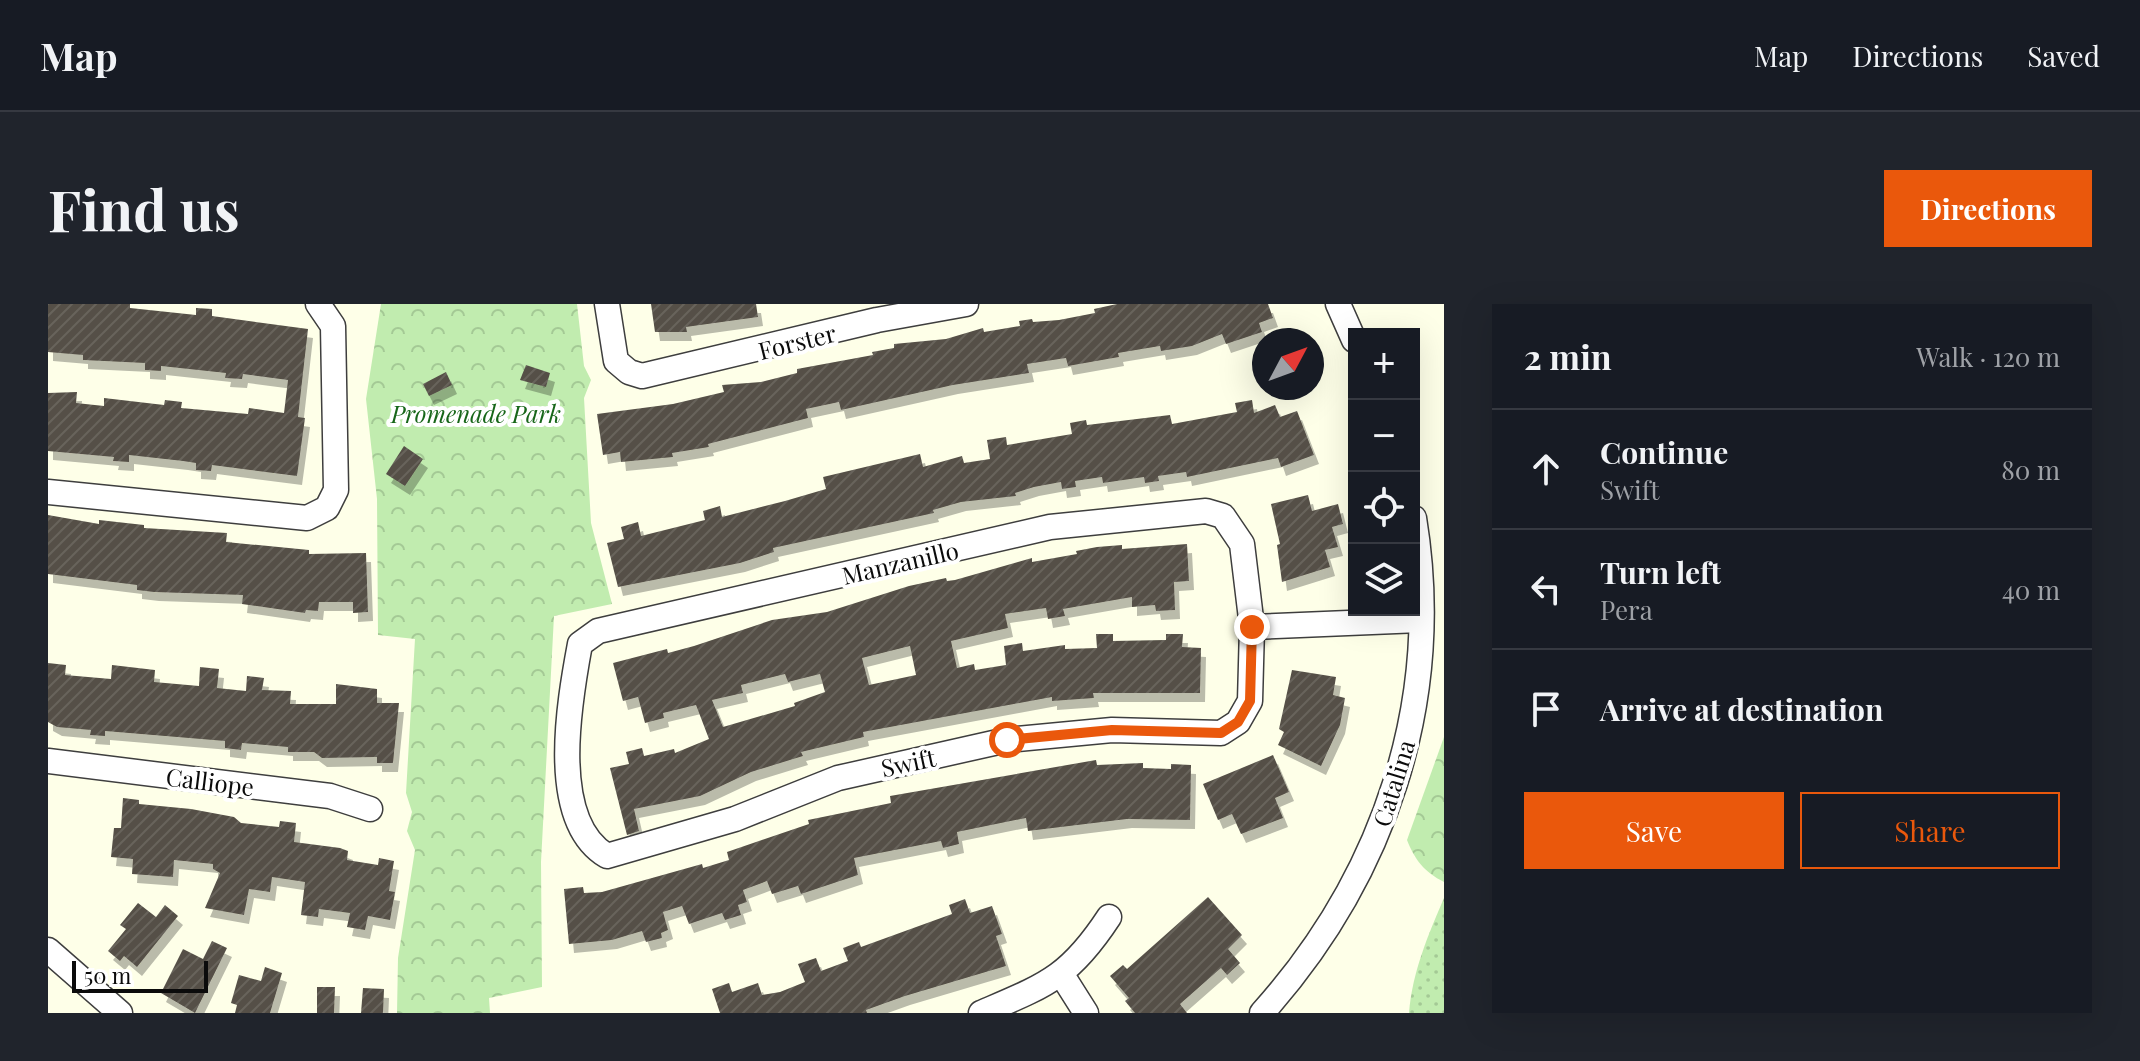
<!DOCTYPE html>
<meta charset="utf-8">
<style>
:root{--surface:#171b24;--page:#20242c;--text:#f1f3f6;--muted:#9ea1a6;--line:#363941;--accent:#ea580c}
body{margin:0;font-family:"Playfair Display",serif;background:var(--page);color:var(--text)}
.controls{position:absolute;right:24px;top:24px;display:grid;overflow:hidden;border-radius:0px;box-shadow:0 8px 32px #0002}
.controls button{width:72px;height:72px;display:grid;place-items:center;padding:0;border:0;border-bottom:2px solid var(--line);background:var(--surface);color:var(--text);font:40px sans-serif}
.compass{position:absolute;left:1204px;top:24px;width:72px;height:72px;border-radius:50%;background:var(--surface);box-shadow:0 8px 32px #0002;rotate:49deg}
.scale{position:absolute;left:24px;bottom:20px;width:136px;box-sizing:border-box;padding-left:8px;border:4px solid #0b0b0b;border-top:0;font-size:22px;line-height:28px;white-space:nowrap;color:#0b0b0b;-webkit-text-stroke:6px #fff;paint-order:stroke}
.stop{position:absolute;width:24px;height:24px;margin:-18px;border:6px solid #ea580c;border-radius:50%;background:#fff}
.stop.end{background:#ea580c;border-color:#fff;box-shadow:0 2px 8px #0008}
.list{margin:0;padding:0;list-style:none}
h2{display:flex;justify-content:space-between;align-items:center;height:104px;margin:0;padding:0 32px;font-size:34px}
h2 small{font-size:26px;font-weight:400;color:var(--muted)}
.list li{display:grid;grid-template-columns:52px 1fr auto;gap:24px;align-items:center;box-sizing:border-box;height:120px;padding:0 32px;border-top:2px solid var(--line)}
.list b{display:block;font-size:30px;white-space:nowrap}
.list p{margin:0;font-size:26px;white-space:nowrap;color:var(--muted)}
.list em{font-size:26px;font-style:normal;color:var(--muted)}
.actions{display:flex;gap:16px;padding:24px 32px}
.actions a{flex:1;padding:18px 0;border:2px solid var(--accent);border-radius:0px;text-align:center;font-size:28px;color:var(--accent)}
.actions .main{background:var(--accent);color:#fff}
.icon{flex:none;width:44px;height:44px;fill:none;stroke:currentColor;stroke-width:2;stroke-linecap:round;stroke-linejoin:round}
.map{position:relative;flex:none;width:1396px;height:709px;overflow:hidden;border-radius:0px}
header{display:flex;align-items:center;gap:48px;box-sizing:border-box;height:112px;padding:0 40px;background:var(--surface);border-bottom:2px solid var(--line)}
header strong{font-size:38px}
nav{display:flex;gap:44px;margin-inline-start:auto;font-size:28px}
.intro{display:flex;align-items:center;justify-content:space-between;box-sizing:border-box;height:192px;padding:0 48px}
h1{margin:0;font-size:56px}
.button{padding:20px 36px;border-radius:0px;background:var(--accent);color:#fff;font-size:28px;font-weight:700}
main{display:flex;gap:48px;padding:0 48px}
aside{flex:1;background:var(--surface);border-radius:0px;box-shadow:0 8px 32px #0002}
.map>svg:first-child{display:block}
.grass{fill:url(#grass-dots)}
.park{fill:url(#park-crowns)}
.building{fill:url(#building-hatch);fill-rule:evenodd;filter:url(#shadow)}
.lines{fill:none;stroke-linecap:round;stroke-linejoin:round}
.minor-casing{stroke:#3e3e3e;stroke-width:27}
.minor{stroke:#fff;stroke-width:24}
.route{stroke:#ea580c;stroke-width:10}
.labels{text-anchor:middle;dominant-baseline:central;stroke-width:8;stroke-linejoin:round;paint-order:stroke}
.street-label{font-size:24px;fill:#0b0b0b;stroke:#fff}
.park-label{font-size:24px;font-style:italic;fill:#176619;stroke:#fff}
</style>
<header>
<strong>Map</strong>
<nav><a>Map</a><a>Directions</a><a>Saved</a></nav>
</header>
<div class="intro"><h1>Find us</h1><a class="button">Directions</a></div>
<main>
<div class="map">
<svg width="1396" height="709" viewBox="0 0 1396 709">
<defs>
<pattern id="grass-dots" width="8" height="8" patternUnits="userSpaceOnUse" patternTransform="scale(2)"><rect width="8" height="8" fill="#c1ecaf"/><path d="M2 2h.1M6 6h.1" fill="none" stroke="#a4c995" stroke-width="1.8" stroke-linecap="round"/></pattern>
<pattern id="park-crowns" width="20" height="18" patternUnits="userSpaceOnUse" patternTransform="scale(2)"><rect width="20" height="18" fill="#c1ecaf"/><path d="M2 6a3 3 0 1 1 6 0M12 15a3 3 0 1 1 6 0" fill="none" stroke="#a4c995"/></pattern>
<pattern id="building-hatch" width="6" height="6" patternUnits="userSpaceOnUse" patternTransform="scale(2)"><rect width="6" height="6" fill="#544f46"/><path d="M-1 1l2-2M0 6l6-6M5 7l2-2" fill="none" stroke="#68645c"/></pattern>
<filter id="shadow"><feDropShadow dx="5" dy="9" stdDeviation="0" flood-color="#0004"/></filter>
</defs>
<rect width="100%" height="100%" fill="#feffe8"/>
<path class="grass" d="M1396,594V709H1361C1364,669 1380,631 1396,594Z"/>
<g class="park">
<path d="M333,0H529L536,62L543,76L536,94L543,219L564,300L506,312L493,558L494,683L441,694L442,709H349L350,654L367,546L359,527L364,508L358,489L367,335L330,331L329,195L318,95Z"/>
<path d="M1396,433V578C1376,568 1367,556 1359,536Z"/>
</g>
<g class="building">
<path d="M0,0H82V4L148,11V4L164,5V12L260,25L250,113L257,114L249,172L164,161L163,167L148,166V159L135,157L81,151V158L65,157L66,153L0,147V89L29,88L28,99L56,102V94L116,101L117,96L134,98L133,104L200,110L201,104L236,109L240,76L195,70L194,75L177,74L178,69L113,62V67L97,66V59L35,56V51L0,48Z"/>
<path d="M603,0H708L710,13L638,23L639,28H607Z"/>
<path d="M1069,0H1220L1225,14L1211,19L1214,28L1178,40L1174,30L1144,42L1113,47L1112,42L1070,49L1071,53L1020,62L1018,54L979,60L981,69L905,81L793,106L791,98L758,105L760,114L660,140L661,143L624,149L625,153L573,158L572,148L555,151L549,110L625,100L676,88L674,81L713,78L749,69V65L825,51L824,48L846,44V40L898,35L935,24L936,28L972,22L971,17L984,15L985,18L1011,16L1047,9L1046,5Z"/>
<path d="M478,61L502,69L498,83L472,76Z"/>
<path d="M398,68L404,81L381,92L375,80Z"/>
<path d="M1204,96L1206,109L1227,101L1232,113L1249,107L1266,151L1233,163L1230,154L1139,173L1138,168L1110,172L1111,177L1097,179L1096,173L1055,179L1054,173L1027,177L1028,183L1014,185L1013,178L986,183L967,189L968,192L913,198L885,206L886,209L725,244L726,248L692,259L570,283L559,239L576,235L573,223L590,218L593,232L657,216L655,207L672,202L674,213L737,197L778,185L775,173L872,150L875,163L914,152L916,159L942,155L939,136L958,133L959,141L1024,130L1022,119L1038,116L1039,121L1122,111L1124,120L1189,108L1187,99Z"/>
<path d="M356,142L375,155L357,182L338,170Z"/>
<path d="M1260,191L1264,207L1290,200L1295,220L1284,223L1290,243L1277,246L1282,263L1234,278L1229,241L1232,240L1223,200Z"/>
<path d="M0,211L51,220V216L96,221V224L179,229L178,238L261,246V250L318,249L320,308L305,309V298H271L270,307L258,306L257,309L194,300L195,291L106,288L89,286V281L0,270Z"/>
<path d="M1139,240L1141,277L1126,278L1127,306L1108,307L1107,301L1084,303V293L1015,305L1017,312L1000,315L998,304L957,310L960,324L903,337L909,364L926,360L927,366L958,361L956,342L974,339L975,347L1017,341V345L1049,344L1048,330H1065V337L1118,336V330H1135L1134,343L1153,344L1152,389H1045L1046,394L1004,397V393L815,428L816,433L753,448L755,452L703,468L652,492L586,505L591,527L579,531L562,464L581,460L578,448L594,444L596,452L626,445L627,449L661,435L648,401L615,409L616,414L597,419L590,393L575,397L565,359L619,345L620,349L646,342L724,316L779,308L861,282L898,274L899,277L907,276L984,254V258L1029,250L1028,247L1049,243L1074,241V245ZM862,342L868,371L821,381L814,354ZM737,370L740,378L772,370L777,388L746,399L747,402L675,423L664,396L695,389L693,381Z"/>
<path d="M0,359L18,361L17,371L63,375L64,361L107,366L106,378L151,382L152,363L171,365L169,384L198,387L199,372L216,374L214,386L243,387L242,400H288V380L329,385V399H351L345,459H329V453L274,454L266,448H240V443L194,439L193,446L177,444V437L57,427V432L42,431L43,426L9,423L0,418Z"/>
<path d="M1244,366L1288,373L1285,391L1297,394L1292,421L1273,462L1230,441L1236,428L1231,425Z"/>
<path d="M1225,451L1241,488L1227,494L1235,514L1193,530L1184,510L1170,516L1155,480Z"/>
<path d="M1048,456L1049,461L1095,459V464L1123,465V460L1143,461L1142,516L1079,515L980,527L978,514L909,528L911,540L895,544L893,537L806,554L810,571L753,590L750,582L724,590L719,577L695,586L699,598L690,601L693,611L677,616L674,609L641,620L634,602L615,608L620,626L613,629L614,634L598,638L594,627L564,636L521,640L516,585L535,583L536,589L554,588L654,560L655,564L681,556L679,548L761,520L760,516L843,499L842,492Z"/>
<path d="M75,494L91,496V500L143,505L186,513L193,519L231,523L232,517L248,519L246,538L292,544L300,547L299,556L330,561L331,554L346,557L341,587L347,588L342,616L320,612L317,626L299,623L302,609L271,605L270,613L253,611L257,578L224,573L222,588L201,585L196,611L157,604L172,569L165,565V560L126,556L125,573L84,570L85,555L63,553L66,524H73Z"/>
<path d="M1160,593L1194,631L1180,645L1192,659L1179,671L1173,664L1132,700L1139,709H1087L1077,697L1081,694L1062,672L1075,661L1079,665Z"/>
<path d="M917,595L922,609L944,602L954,630L948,632L958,662L857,692L818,706L819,709H672L664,685L681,679L684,688L710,679L714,691L732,688L757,678L750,660L768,654L773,667L800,657L795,644L811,638L813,643L904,610L901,601Z"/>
<path d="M90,599L108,613L117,601L130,612L89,663L76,652L72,657L60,647L78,625L72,621Z"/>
<path d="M164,637L179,644L147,709L113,689L135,645L155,655Z"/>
<path d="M217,663L234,669L222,709H187L189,701L183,699L191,671L213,677Z"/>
<path d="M269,683H287L286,709H269Z"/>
<path d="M315,684L336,685L335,709H313Z"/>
</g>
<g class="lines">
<g class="minor-casing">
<g id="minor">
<path d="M559,0L568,57L581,68L594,72L829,16L918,0"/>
<path d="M1290,0L1306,36"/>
<path d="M0,188L259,214L279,204L288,186L285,22L270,0"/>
<path d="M1158,207L1175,212L1194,240L1204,323L1202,397L1190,418L1173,429L1064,426L959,436L790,474L687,515L559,552C500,517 521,399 532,340L550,327L1002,223Z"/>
<path d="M1204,323L1372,316"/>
<path d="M0,457L282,492L322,505"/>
<path d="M0,646L72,709"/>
<path d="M1014,671L1038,709"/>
<path d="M933,709C998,681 1021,674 1061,613"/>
<path d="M1214,709C1336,573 1396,398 1366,214"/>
</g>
</g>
<use href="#minor" class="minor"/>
</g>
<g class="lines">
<path class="route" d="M959,436L1064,426L1173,429L1190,418L1202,397L1204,323"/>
</g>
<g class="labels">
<g class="street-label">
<text transform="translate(749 37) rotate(-14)">Forster</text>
<text transform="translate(852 258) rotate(-13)">Manzanillo</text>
<text transform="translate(860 458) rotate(-12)">Swift</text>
<text transform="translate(162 477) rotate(7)">Calliope</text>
<text transform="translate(1345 479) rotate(-73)">Catalina</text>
</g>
<g class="park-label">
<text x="428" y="109">Promenade Park</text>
</g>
</g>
</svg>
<div class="controls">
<button>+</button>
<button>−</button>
<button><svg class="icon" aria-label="locate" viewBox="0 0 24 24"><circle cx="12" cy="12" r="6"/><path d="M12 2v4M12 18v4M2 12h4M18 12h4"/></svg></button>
<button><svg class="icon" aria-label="layers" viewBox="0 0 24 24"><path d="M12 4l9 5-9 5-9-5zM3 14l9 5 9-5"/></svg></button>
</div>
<svg class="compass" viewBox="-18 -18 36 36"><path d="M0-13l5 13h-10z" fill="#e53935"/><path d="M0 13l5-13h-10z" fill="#9ea1a6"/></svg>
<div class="scale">50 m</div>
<div class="stop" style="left:959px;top:436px"></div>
<div class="stop end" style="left:1204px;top:323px"></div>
</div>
<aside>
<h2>2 min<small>Walk · 120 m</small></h2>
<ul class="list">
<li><svg class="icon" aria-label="ahead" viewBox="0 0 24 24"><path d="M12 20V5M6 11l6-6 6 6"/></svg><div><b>Continue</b><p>Swift</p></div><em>80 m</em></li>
<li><svg class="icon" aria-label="left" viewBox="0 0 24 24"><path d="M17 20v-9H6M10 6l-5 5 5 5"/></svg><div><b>Turn left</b><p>Pera</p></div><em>40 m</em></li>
<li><svg class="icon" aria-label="arrive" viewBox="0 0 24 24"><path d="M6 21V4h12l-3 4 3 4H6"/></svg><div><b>Arrive at destination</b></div></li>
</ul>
<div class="actions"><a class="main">Save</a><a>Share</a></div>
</aside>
</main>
